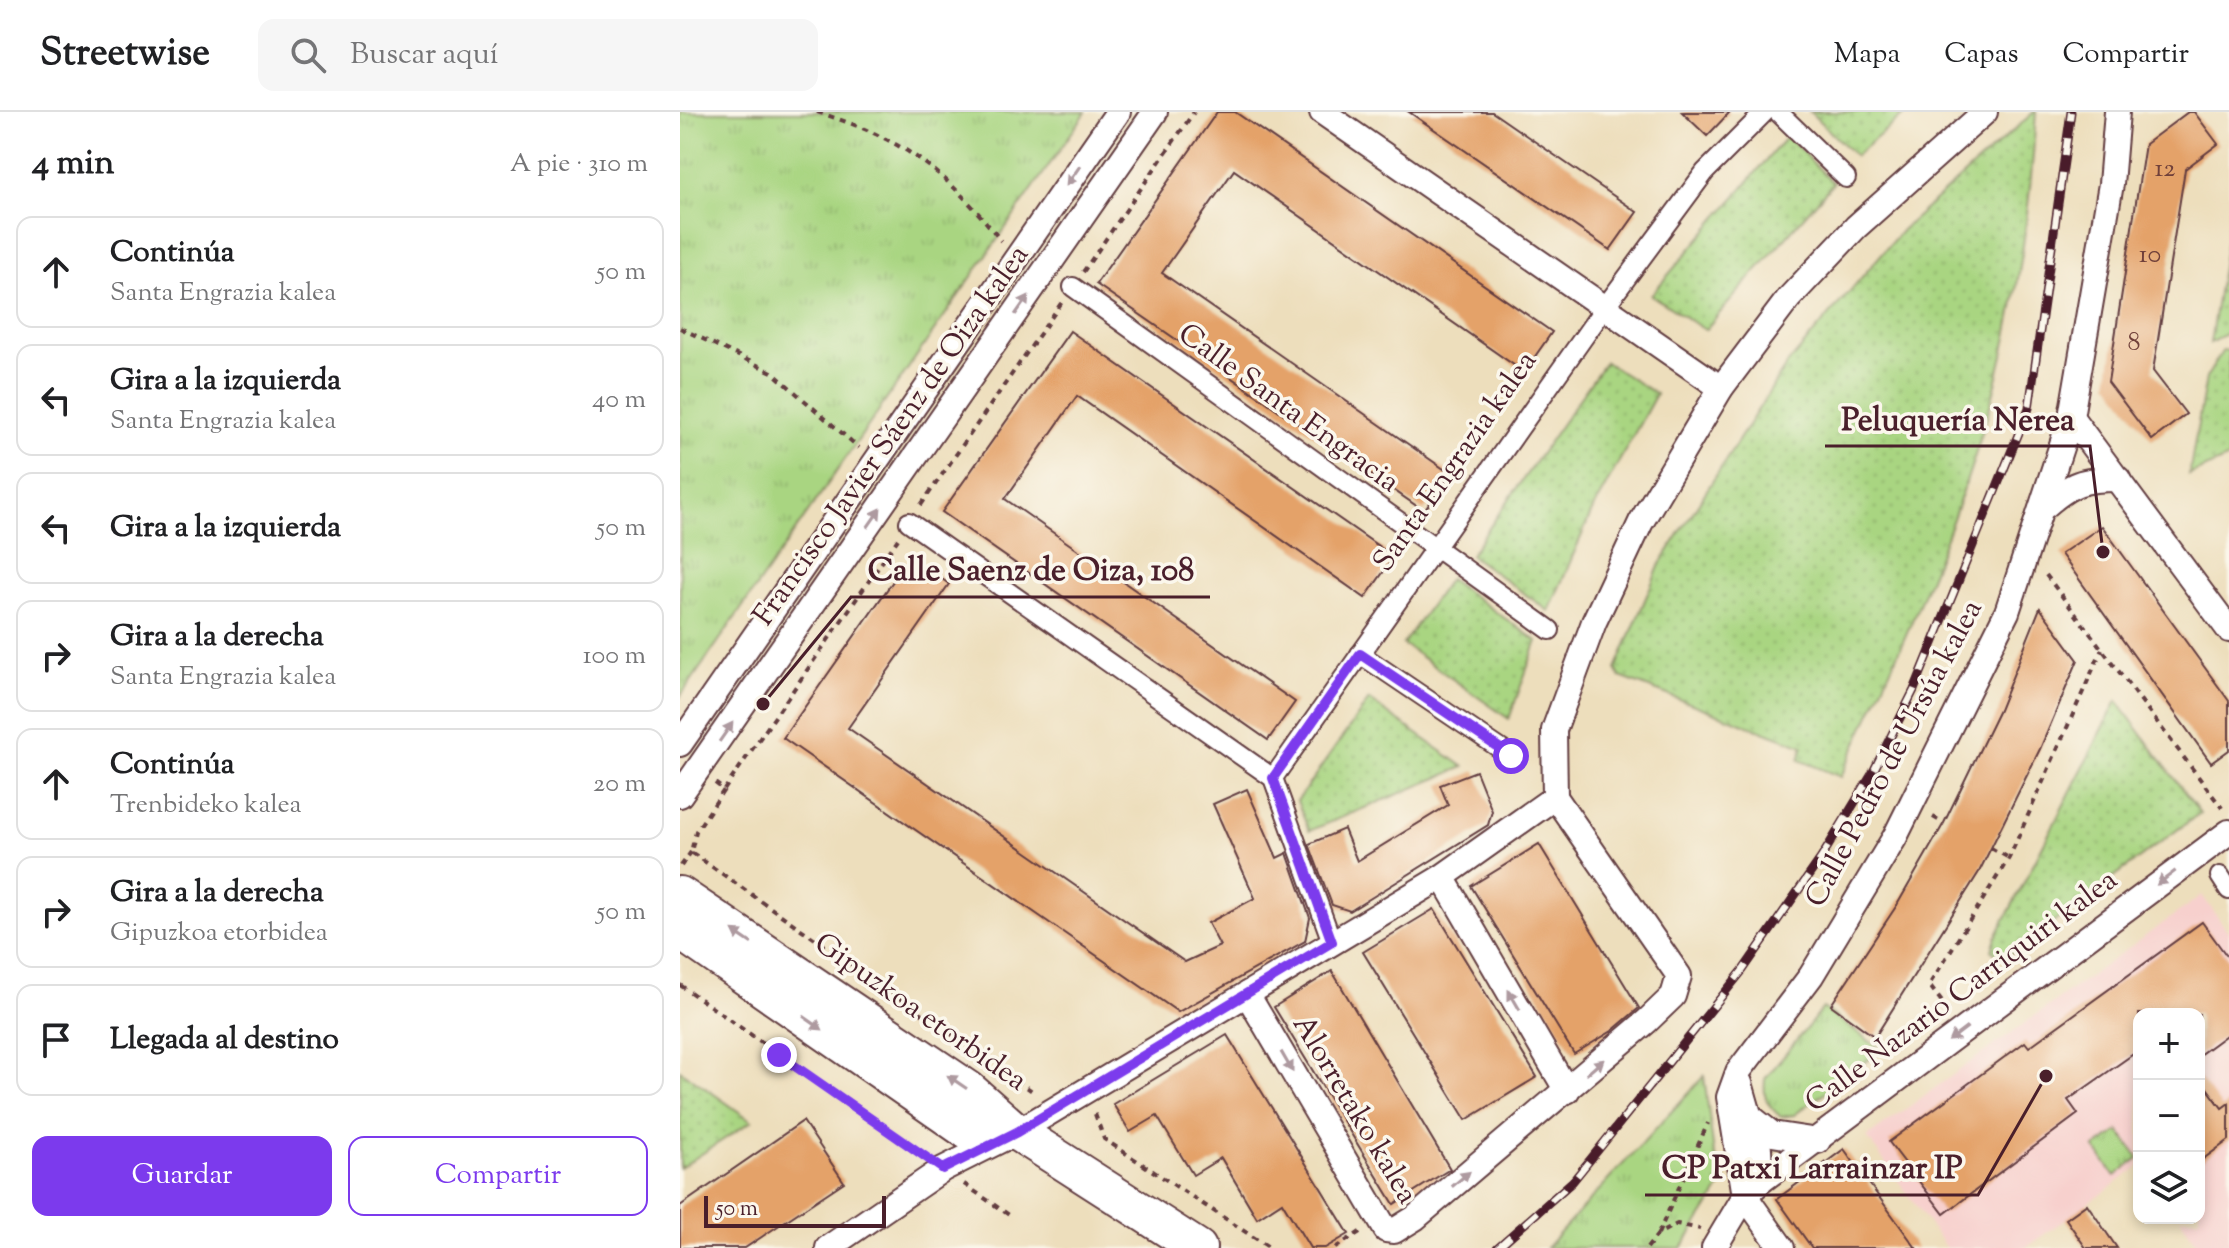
<!DOCTYPE html>
<html lang="es">
<meta charset="utf-8">
<style>
:root{--surface:#fff;--page:#f6f6f6;--text:#202124;--muted:#757577;--line:#e0e0e0;--accent:#7c3aed}
body{margin:0;font-family:"Sorts Mill Goudy",serif;background:var(--page);color:var(--text)}
.controls{position:absolute;right:24px;bottom:24px;display:grid;overflow:hidden;border-radius:16px;box-shadow:0 4px 12px #0003}
.controls button{width:72px;height:72px;display:grid;place-items:center;padding:0;border:0;border-bottom:2px solid var(--line);background:var(--surface);color:var(--text);font:40px sans-serif}
.scale{position:absolute;left:24px;bottom:20px;width:182px;box-sizing:border-box;padding-left:8px;border:4px solid #4a1f2b;border-top:0;font-size:22px;line-height:28px;white-space:nowrap;color:#4a1f2b;-webkit-text-stroke:6px #fbf7ec;paint-order:stroke}
.stop{position:absolute;width:24px;height:24px;margin:-18px;border:6px solid #7c3aed;border-radius:50%;background:#fff}
.stop.end{background:#7c3aed;border-color:#fff;box-shadow:0 2px 8px #0008}
.list{margin:0;padding:0;list-style:none}
h2{display:flex;justify-content:space-between;align-items:center;height:104px;margin:0;padding:0 32px;font-size:34px}
h2 small{font-size:26px;font-weight:400;color:var(--muted)}
.list li{display:grid;grid-template-columns:52px 1fr auto;gap:24px;align-items:center;box-sizing:border-box;height:112px;margin:0 16px 16px;padding:0 16px;border:2px solid var(--line);border-radius:16px}
.list b{display:block;font-size:30px;white-space:nowrap}
.list p{margin:0;font-size:26px;white-space:nowrap;color:var(--muted)}
.list em{font-size:26px;font-style:normal;color:var(--muted)}
.actions{display:flex;gap:16px;padding:24px 32px}
.actions a{flex:1;padding:18px 0;border:2px solid var(--accent);border-radius:16px;text-align:center;font-size:28px;color:var(--accent)}
.actions .main{background:var(--accent);color:#fff}
.icon{flex:none;width:44px;height:44px;fill:none;stroke:currentColor;stroke-width:2;stroke-linecap:round;stroke-linejoin:round}
.map{position:relative;flex:none;width:1549px;height:1136px;overflow:hidden}
header{display:flex;align-items:center;gap:48px;box-sizing:border-box;height:112px;padding:0 40px;background:var(--surface);border-bottom:2px solid var(--line)}
header strong{font-size:38px}
nav{display:flex;gap:44px;margin-inline-start:auto;font-size:28px}
.search{width:560px;height:72px;background:var(--page);display:flex;align-items:center;gap:20px;box-sizing:border-box;padding:0 28px;border-radius:16px;color:var(--muted);font-size:30px}
main{display:flex}
aside{flex:1;background:var(--surface)}
.map>svg:first-child{display:block}
.built{fill:#f7d0cd}
.grass{fill:url(#grass-dots);stroke:#7a7a56;stroke-width:2}
.park{fill:url(#park-tufts);stroke:#7a7a56;stroke-width:2}
.building{fill:#e4a269}
.lines{fill:none;stroke-linecap:round;stroke-linejoin:round}
.pedestrian-casing{stroke:#623c41;stroke-width:22}
.minor-casing{stroke:#623c41;stroke-width:28}
.secondary-casing{stroke:#623c41;stroke-width:40}
.path{stroke:#623c41;stroke-width:4;stroke-dasharray:6 6;stroke-linecap:butt}
.pedestrian{stroke:#fff;stroke-width:18}
.minor{stroke:#fff;stroke-width:24}
.secondary{stroke:#fff;stroke-width:36}
.rail-casing{stroke:#4a1f2b;stroke-width:9}
.rail{stroke:#fbf7ec;stroke-width:6;stroke-dasharray:18;stroke-linecap:butt}
.oneway{fill:#ae9aa0}
.route{stroke:#7c3aed;stroke-width:10}
.labels{text-anchor:middle;dominant-baseline:central;stroke-width:7;stroke-linejoin:round;paint-order:stroke}
.number-label{font-size:26px;fill:#70403a}
.street-label{font-size:30px;fill:#4a1f2b;stroke:#fbf7ec}
.leader{fill:none;stroke:#4a1f2b;stroke-width:3}
.callout-dot{fill:#4a1f2b;stroke:#fbf7ec;stroke-width:3}
.callout-label{font-size:32px;text-anchor:middle;font-weight:bold;fill:#4a1f2b;stroke:#fbf7ec;stroke-width:7;stroke-linejoin:round;paint-order:stroke}
</style>
<header>
<strong>Streetwise</strong>
<div class="search"><svg class="icon" aria-label="search" viewBox="0 0 24 24"><circle cx="10" cy="10" r="6"/><path d="M15 15l6 6"/></svg>Buscar aquí</div>
<nav><a>Mapa</a><a>Capas</a><a>Compartir</a></nav>
</header>
<main>
<aside>
<h2>4 min<small>A pie · 310 m</small></h2>
<ul class="list">
<li><svg class="icon" aria-label="ahead" viewBox="0 0 24 24"><path d="M12 20V5M6 11l6-6 6 6"/></svg><div><b>Continúa</b><p>Santa Engrazia kalea</p></div><em>50 m</em></li>
<li><svg class="icon" aria-label="left" viewBox="0 0 24 24"><path d="M17 20v-9H6M10 6l-5 5 5 5"/></svg><div><b>Gira a la izquierda</b><p>Santa Engrazia kalea</p></div><em>40 m</em></li>
<li><svg class="icon" aria-label="left" viewBox="0 0 24 24"><path d="M17 20v-9H6M10 6l-5 5 5 5"/></svg><div><b>Gira a la izquierda</b></div><em>50 m</em></li>
<li><svg class="icon" aria-label="right" viewBox="0 0 24 24"><path d="M7 20v-9h11M14 6l5 5-5 5"/></svg><div><b>Gira a la derecha</b><p>Santa Engrazia kalea</p></div><em>100 m</em></li>
<li><svg class="icon" aria-label="ahead" viewBox="0 0 24 24"><path d="M12 20V5M6 11l6-6 6 6"/></svg><div><b>Continúa</b><p>Trenbideko kalea</p></div><em>20 m</em></li>
<li><svg class="icon" aria-label="right" viewBox="0 0 24 24"><path d="M7 20v-9h11M14 6l5 5-5 5"/></svg><div><b>Gira a la derecha</b><p>Gipuzkoa etorbidea</p></div><em>50 m</em></li>
<li><svg class="icon" aria-label="arrive" viewBox="0 0 24 24"><path d="M6 21V4h12l-3 4 3 4H6"/></svg><div><b>Llegada al destino</b></div></li>
</ul>
<div class="actions"><a class="main">Guardar</a><a>Compartir</a></div>
</aside>
<div class="map">
<svg width="1549" height="1136" viewBox="0 0 1549 1136">
<defs>
<pattern id="grass-dots" width="8" height="8" patternUnits="userSpaceOnUse" patternTransform="scale(2)"><rect width="8" height="8" fill="#a9d581"/><path d="M2 2h.1M6 6h.1" fill="none" stroke="#93b670" stroke-width="1.8" stroke-linecap="round"/></pattern>
<pattern id="park-tufts" width="24" height="20" patternUnits="userSpaceOnUse" patternTransform="scale(2)"><rect width="24" height="20" fill="#a9d581"/><path d="M3 7l-1-3M5 7V3M7 7l1-3M15 17l-1-3M17 17v-4M19 17l1-3" fill="none" stroke="#93b670"/></pattern>
</defs>
<rect width="100%" height="100%" fill="#fbf7ec"/>
<filter id="ink" filterUnits="userSpaceOnUse"><feTurbulence type="fractalNoise" baseFrequency=".0125" numOctaves="2"/><feDisplacementMap in="SourceGraphic" scale="16" xChannelSelector="R" yChannelSelector="G"/><feConvolveMatrix kernelMatrix="1 2 1 2 8 2 1 2 1" color-interpolation-filters="sRGB"/></filter>
<filter id="wash" filterUnits="userSpaceOnUse"><feTurbulence type="fractalNoise" baseFrequency=".006" numOctaves="4" result="noise"/><feDisplacementMap in="SourceGraphic" scale="32" xChannelSelector="R" yChannelSelector="G"/><feGaussianBlur stdDeviation="1.8" result="paint"/><feColorMatrix in="noise" values="0 0 0 0 0 0 0 0 0 0 0 0 0 0 0 0 0 1.4 0 .05"/><feComposite in="paint" operator="in"/></filter>
<g filter="url(#wash)">
<rect width="100%" height="100%" fill="#eddebc"/>
<path class="built" d="M1522,783L1549,821V1136H1520L1500,1106H1519V902H1459V1055L1345,1136H1266L1187,1025Z"/>
<g class="grass">
<path d="M1130,0H1227L1175,44Z"/>
<path d="M1354,0H1356C1350,103 1335,212 1305,311C1269,433 1215,550 1161,665L1119,648L1123,634L940,565L936,557L980,452L1105,255L1222,118Z"/>
<path d="M1107,24L1153,71L1025,218L971,183Z"/>
<path d="M1549,110V220L1530,231Z"/>
<path d="M1543,238L1549,239V346L1509,363L1526,266Z"/>
<path d="M925,250L976,282L913,397L869,499L790,443Z"/>
<path d="M769,467L857,529L829,607L723,532Z"/>
<path d="M689,588L784,655L629,719L617,689Z"/>
<path d="M1437,589L1520,701L1333,840L1319,845L1312,838L1316,825Z"/>
<path d="M0,958L72,1009L0,1056Z"/>
</g>
<g class="park">
<path d="M0,0H406L0,585Z"/>
<path d="M1143,896L1202,938L1114,1003L1101,1005C1087,993 1083,986 1085,967Z"/>
<path d="M1024,964L1034,1042L1046,1067L1002,1136H866Z"/>
<path d="M1439,1019L1459,1046L1435,1064L1415,1036Z"/>
</g>
<g id="blocks">
<g class="building">
<path d="M537,0H555L872,220L844,260L554,58L482,161L771,362L744,399L416,172Z"/>
<path d="M729,0H812L957,100L930,138Z"/>
<path d="M1002,0H1050L1027,24Z"/>
<path d="M1508,0H1514L1538,32L1505,57L1473,259L1506,302L1472,328L1428,270L1465,32Z"/>
<path d="M390,219L714,445L685,486L397,284L325,387L615,590L588,628L262,400Z"/>
<path d="M1422,414L1549,589V638L1531,651L1381,442Z"/>
<path d="M230,445L269,472L168,616L505,850L540,834L528,811L575,786L533,692L567,677L597,746L607,741L630,806L625,829L498,900L103,626Z"/>
<path d="M1360,496L1398,548L1360,637L1299,760L1195,925L1151,893L1217,793L1264,711L1319,598Z"/>
<path d="M796,659L812,699L808,713L670,799L652,793L629,732L664,717L677,749L768,693L760,673Z"/>
<path d="M859,732L959,896L932,919L894,942L791,774Z"/>
<path d="M754,797L857,965L786,1008L683,840Z"/>
<path d="M1522,810L1549,847V921L1519,943V902H1459V938L1388,988L1398,1002L1264,1102L1209,1030L1345,930L1349,935Z"/>
<path d="M652,859L770,1057L714,1092L594,895Z"/>
<path d="M547,923L669,1122L645,1136H630L602,1090L577,1106L541,1046L513,1063L477,1004L450,1020L433,992Z"/>
<path d="M1519,965L1542,996L1549,991V1028L1519,1050Z"/>
<path d="M123,1009L164,1070L65,1136H0V1094Z"/>
<path d="M1164,1037L1236,1136H1132L1097,1087Z"/>
<path d="M1407,1092L1437,1136H1406L1386,1107Z"/>
</g>
</g>
</g>
<g filter="url(#ink)">
<use href="#blocks" fill-opacity="0" stroke="#623c41" stroke-width="2"/>
<g class="lines">
<g class="pedestrian-casing">
<g id="pedestrian">
<path d="M1098,0L1166,66"/>
<path d="M393,175L870,518"/>
<path d="M229,410L593,666L652,830"/>
<path d="M680,542L831,644"/>
<path d="M593,666L925,195L1025,60L1085,0"/>
<path d="M1540,764L1549,778"/>
</g>
</g>
<g class="minor-casing">
<g id="minor">
<path d="M642,0L1041,276"/>
<path d="M1391,305L1549,518"/>
<path d="M1365,394C1392,371 1402,367 1438,367"/>
<path d="M0,632L438,0"/>
<path d="M0,683L475,0"/>
<path d="M762,765L887,979"/>
<path d="M567,882L706,1118L714,1119L735,1106L967,909L993,884L999,864L875,685"/>
<path d="M1060,971L1079,1037L1081,1069"/>
<path d="M1068,1003L1092,1022L1138,1029"/>
<path d="M148,1136L263,1057L337,1020L762,765L875,685L874,618L914,510L961,410L1041,276L1109,186L1176,115L1305,0"/>
<path d="M1034,1136L1065,1084L1081,1069L1549,720"/>
<path d="M1102,1136L1065,1084L1049,985L1058,960L1131,864L1215,725L1327,500L1391,305L1431,72L1437,0"/>
</g>
</g>
<g class="secondary-casing">
<g id="secondary">
<path d="M0,783L288,977L337,1020L518,1136"/>
<path d="M0,819L289,1020H337"/>
</g>
</g>
<g class="path">
<path d="M137,0C222,26 267,59 321,129"/>
<path d="M403,160L514,0"/>
<path d="M0,216L92,260L179,336"/>
<path d="M241,393L382,190"/>
<path d="M1366,463L1542,696"/>
<path d="M35,671L44,678L16,719L11,740L355,981"/>
<path d="M44,678L218,427"/>
<path d="M1253,705L1264,711"/>
<path d="M1311,736L1329,746"/>
<path d="M1,754L11,740"/>
<path d="M0,873L244,1044"/>
<path d="M1269,899L1249,873L1329,746L1422,537"/>
<path d="M415,1002L424,1027L590,1136"/>
<path d="M284,1072L332,1105"/>
<path d="M978,1122L1028,1011"/>
<path d="M655,1136L680,1120"/>
<path d="M967,1136L978,1122L997,1112L1020,1117"/>
</g>
<use href="#pedestrian" class="pedestrian"/>
<use href="#minor" class="minor"/>
<use href="#secondary" class="secondary"/>
<g class="rail-casing">
<path id="rail" d="M817,1136L893,1069L1063,858L1141,746L1192,662L1234,578L1349,296L1391,0"/>
</g>
<use href="#rail" class="rail"/>
</g>
<defs><path id="oneway-solid" d="M-6-.8H1V-3.2L6.5 0L1 3.2V.8H-6Z" transform="scale(2)"/></defs>
<g class="oneway">
<use href="#oneway-solid" transform="translate(393 64) rotate(125)"/>
<use href="#oneway-solid" transform="translate(342 193) rotate(-55)"/>
<use href="#oneway-solid" transform="translate(194 406) rotate(-55)"/>
<use href="#oneway-solid" transform="translate(46 620) rotate(-55)"/>
<use href="#oneway-solid" transform="translate(1486 766) rotate(143)"/>
<use href="#oneway-solid" transform="translate(62 825) rotate(-146)"/>
<use href="#oneway-solid" transform="translate(834 888) rotate(-120)"/>
<use href="#oneway-solid" transform="translate(133 911) rotate(35)"/>
<use href="#oneway-solid" transform="translate(1278 922) rotate(143)"/>
<use href="#oneway-solid" transform="translate(607 950) rotate(60)"/>
<use href="#oneway-solid" transform="translate(915 955) rotate(-41)"/>
<use href="#oneway-solid" transform="translate(277 970) rotate(-146)"/>
<use href="#oneway-solid" transform="translate(781 1067) rotate(-40)"/>
</g>
</g>
<g class="lines" filter="url(#ink)">
<path class="route" d="M99,943L263,1057L337,1020L652,830L593,666L680,542L831,644"/>
</g>
<g class="labels">
<g class="number-label">
<text x="1485" y="57">12</text>
<text x="1470" y="143">10</text>
<text x="1454" y="231">8</text>
</g>
<g class="street-label">
<text transform="translate(608 297) rotate(36)">Calle Santa Engracia</text>
<text transform="translate(212 324) rotate(-55)">Francisco Javier Sáenz de Oiza kalea</text>
<text transform="translate(776 350) rotate(-55)">Santa Engrazia kalea</text>
<text transform="translate(1215 642) rotate(-62)">Calle Pedro de Ursúa kalea</text>
<text transform="translate(1282 880) rotate(-37)">Calle Nazario Carriquiri kalea</text>
<text transform="translate(240 901) rotate(35)">Gipuzkoa etorbidea</text>
<text transform="translate(674 998) rotate(59)">Alorretako kalea</text>
</g>
</g>
<path class="leader" d="M1423 440L1410 334H1145M83 592L171 485H530M1366 964L1298 1083H965"/>
<g class="callout-dot">
<circle cx="1423" cy="440" r="8"/>
<circle cx="83" cy="592" r="8"/>
<circle cx="1366" cy="964" r="8"/>
</g>
<g class="callout-label">
<text x="1278" y="318">Peluquería Nerea</text>
<text x="351" y="468">Calle Saenz de Oiza, 108</text>
<text x="1132" y="1066">CP Patxi Larrainzar IP</text>
</g>
</svg>
<div class="controls">
<button>+</button>
<button>−</button>
<button><svg class="icon" aria-label="layers" viewBox="0 0 24 24"><path d="M12 4l9 5-9 5-9-5zM3 14l9 5 9-5"/></svg></button>
</div>
<div class="scale">50 m</div>
<div class="stop" style="left:831px;top:644px"></div>
<div class="stop end" style="left:99px;top:943px"></div>
</div>
</main>
